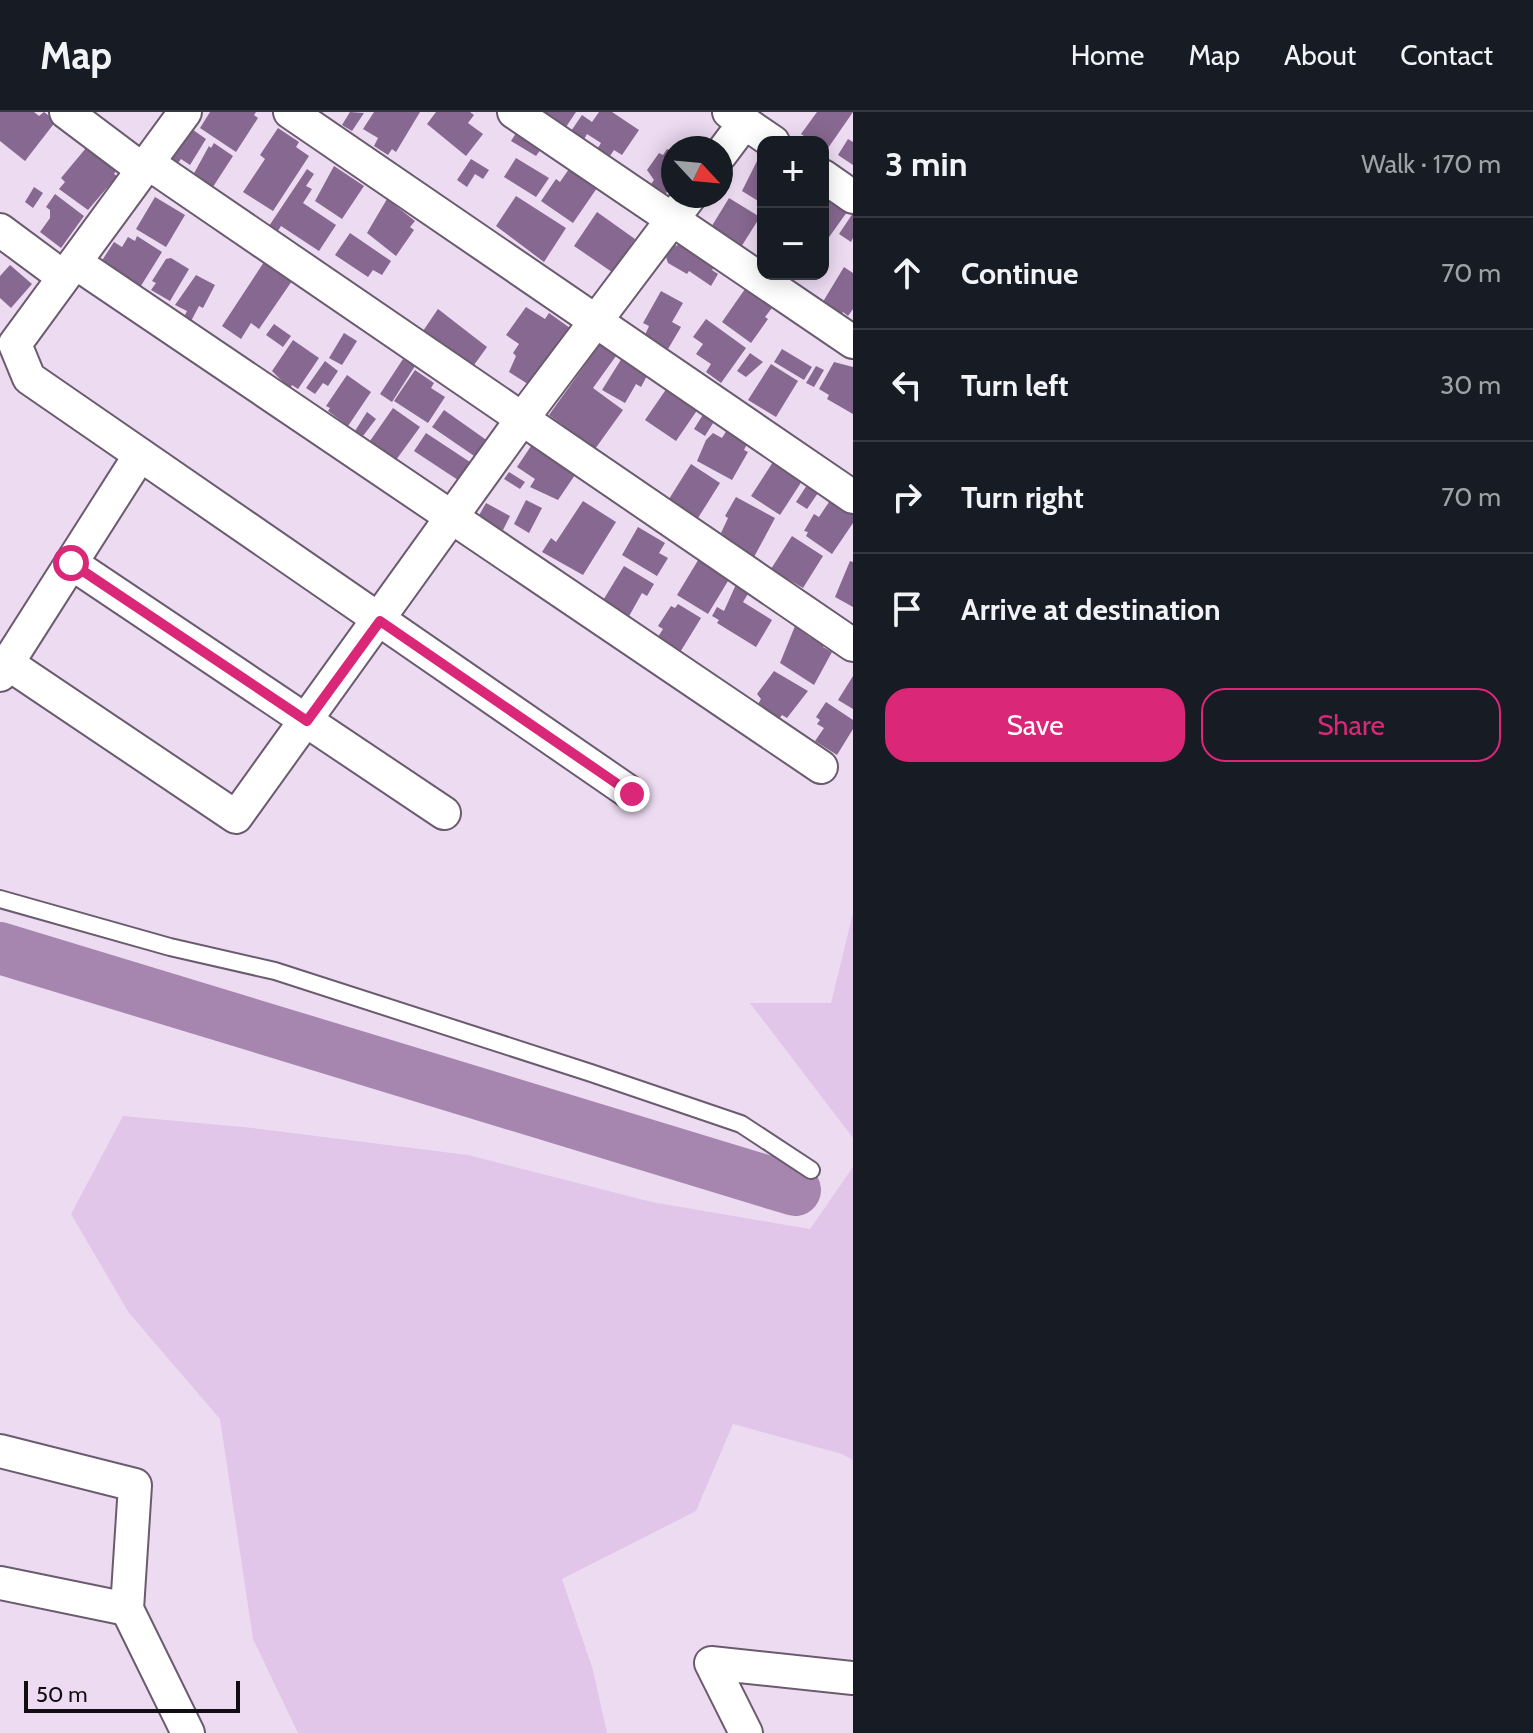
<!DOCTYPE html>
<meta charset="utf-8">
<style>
:root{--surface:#171b24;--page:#20242c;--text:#f1f3f6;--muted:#9ea1a6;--line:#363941;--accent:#db2777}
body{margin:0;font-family:Cabin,sans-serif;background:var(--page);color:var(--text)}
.controls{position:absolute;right:24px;top:24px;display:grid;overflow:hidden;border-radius:16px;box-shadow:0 4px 20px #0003}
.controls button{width:72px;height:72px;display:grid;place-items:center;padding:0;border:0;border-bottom:2px solid var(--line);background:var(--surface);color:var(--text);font:40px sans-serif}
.compass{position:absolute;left:661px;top:24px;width:72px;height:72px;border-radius:50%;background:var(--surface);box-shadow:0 4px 20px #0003;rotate:116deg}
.scale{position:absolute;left:24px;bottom:20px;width:216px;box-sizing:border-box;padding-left:8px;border:4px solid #120c13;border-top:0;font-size:22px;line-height:28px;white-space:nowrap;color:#120c13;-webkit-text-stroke:6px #eddbf2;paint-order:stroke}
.stop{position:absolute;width:24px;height:24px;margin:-18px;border:6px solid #db2777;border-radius:50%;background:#fff}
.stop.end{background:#db2777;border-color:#fff;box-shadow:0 2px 8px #0008}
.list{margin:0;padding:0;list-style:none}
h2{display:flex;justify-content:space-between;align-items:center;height:104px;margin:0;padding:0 32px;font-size:34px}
h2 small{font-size:26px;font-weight:400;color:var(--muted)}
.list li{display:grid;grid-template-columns:52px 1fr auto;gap:24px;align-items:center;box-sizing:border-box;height:112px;padding:0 32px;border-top:2px solid var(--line)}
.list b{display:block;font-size:30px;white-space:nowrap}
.list em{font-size:26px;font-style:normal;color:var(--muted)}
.actions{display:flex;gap:16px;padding:24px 32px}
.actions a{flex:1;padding:18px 0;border:2px solid var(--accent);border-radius:24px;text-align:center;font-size:28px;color:var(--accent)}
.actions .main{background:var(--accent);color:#fff}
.icon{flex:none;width:44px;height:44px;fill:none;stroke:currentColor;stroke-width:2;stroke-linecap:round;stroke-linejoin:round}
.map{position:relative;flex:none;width:853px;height:1621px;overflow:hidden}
header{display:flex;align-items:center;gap:48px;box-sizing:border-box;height:112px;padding:0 40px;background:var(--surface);border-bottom:2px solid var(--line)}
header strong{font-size:38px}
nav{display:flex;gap:44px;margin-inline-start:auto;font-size:28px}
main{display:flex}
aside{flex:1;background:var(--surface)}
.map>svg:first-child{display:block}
.green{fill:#e2c6ea}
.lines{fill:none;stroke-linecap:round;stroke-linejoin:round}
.river{stroke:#a686af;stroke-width:52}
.building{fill:#876890}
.service-casing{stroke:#6a5b6e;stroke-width:20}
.minor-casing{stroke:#6a5b6e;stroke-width:36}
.service{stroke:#fff;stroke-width:16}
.minor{stroke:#fff;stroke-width:32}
.route{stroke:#db2777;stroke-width:10}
</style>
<header>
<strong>Map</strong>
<nav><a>Home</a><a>Map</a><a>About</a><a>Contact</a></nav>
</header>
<main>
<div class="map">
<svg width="853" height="1621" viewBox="0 0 853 1621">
<rect width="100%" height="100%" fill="#eddbf2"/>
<g class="green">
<path d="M853,801V1026L750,891H831Z"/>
<path d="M123,1004L253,1016L468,1043L652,1090L810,1117L853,1055V1348L842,1342L733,1312L696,1399L562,1467L593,1558L607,1621H298L253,1527L220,1307L129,1201L71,1102Z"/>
</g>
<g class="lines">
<path class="river" d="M0,836L795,1078"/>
</g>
<g class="building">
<path d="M0,0H34L39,4L44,0L56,9L25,49L0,29Z"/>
<path d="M210,0H256L254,3L258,6L236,40L200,16Z"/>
<path d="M350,0L364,1L352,19L342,13Z"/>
<path d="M374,0H420L396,40L392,37L388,43L374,34L378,26L363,17Z"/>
<path d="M436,0H470L474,3L468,11L483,22L466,44L427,12Z"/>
<path d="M538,0H576L564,18Z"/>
<path d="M599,0H612L639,18L622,43L614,38L608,47L596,39L601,31L587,22L582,31L569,22L582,3L592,10Z"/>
<path d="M817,0H853L826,39L823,30H813L801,22Z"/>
<path d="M189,15L206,27L190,53L181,47L176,54L168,48Z"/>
<path d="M278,16L299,30L296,35L309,44L273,99L243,80L265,47L260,43Z"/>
<path d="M518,18L543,34L536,44L511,29Z"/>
<path d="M848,27L853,30V53L838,43Z"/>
<path d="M214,31L233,44L211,78L192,65L209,34L211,36Z"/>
<path d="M86,36L116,59L114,62L117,64L88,98L59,77L65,70L61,66Z"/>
<path d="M667,37L673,40V82L668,78L664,85L649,75L654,68L647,58L659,41L663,43Z"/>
<path d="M759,45L763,46V92L742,79Z"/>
<path d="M516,46L549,66L536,85L504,65Z"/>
<path d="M471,47L489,58L483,67L475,62L467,75L457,68Z"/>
<path d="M334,54L364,74L342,107L315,89Z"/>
<path d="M307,57L314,62L306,74L312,77L303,91L336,113L319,139L281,114L276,122L267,117Z"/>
<path d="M569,57L597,76L573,111L541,89L556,67L560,70Z"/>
<path d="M34,75L43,81L33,96L25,90Z"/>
<path d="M55,82L84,104L61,136L40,120L50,106V98L46,95Z"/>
<path d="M823,83L847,100L827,128L823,124Z"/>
<path d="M516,84L566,116L544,150L496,114Z"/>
<path d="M155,85L185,103L166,135L136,117Z"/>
<path d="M729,86L760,105L741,135L710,117Z"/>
<path d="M387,87L415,109L410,115L414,118L396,144L367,121Z"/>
<path d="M597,100L635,127L612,160L574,134Z"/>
<path d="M853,101V126L851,130L839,122Z"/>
<path d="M350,121L391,149L382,163L373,158L368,165L335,143Z"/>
<path d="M137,124L162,140L139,177L101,150L114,130L122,135L128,125L135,129Z"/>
<path d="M680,129L716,152L712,158L718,162L711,174L689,159L687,162L668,151L666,145L674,132L677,134Z"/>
<path d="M171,146L189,157L170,189L151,178L156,171L152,169L166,147Z"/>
<path d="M266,147L294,166L259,217L251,211L241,227L222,214Z"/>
<path d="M10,153L32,172L11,196L0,186V164Z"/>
<path d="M844,155L853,161V197L848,204L843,200L839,206L821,193Z"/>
<path d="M196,163L215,173L203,196L199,194L190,211L183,207L187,199L175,193Z"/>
<path d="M745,177L772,196L765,205L768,207L751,231L722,210Z"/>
<path d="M661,179L683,191L672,210L681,215L668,237L645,223L649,214L643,211Z"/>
<path d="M526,195L545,207L549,201L570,216L531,274L509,260L516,244L513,241L519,232L506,223Z"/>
<path d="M438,197L487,235L474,253L423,219Z"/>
<path d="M706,207L746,236L721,271L706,260L711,252L696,242L703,232L693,225Z"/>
<path d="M274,212L291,224L283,235L266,223Z"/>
<path d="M344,221L357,229L342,253L329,246Z"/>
<path d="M293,228L319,246L298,277L292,273L290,277L272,259Z"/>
<path d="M600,232L616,244L593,276L623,298L595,337L549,303Z"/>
<path d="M782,237L812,255L804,268L774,250Z"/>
<path d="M750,241L763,250L746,265L737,259Z"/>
<path d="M622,246L648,262L641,275L636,272L625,291L602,278Z"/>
<path d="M403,247L415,254L392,290L380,282Z"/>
<path d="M325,249L338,259L328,274L323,271L315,282L306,276Z"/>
<path d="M834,250L853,255V302L827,287L829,283L819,277Z"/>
<path d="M771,252L798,269L776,305L748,288Z"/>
<path d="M816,254L824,258L814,275L806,271Z"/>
<path d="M415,258L434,271L431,276L445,285L428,311L394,289Z"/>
<path d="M347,263L371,280L348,314L328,299L330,296L326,294Z"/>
<path d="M667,276L698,297L676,329L645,308Z"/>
<path d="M393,296L420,315L396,348L370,329Z"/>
<path d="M444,298L492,332L480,348L432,315Z"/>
<path d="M367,300L376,307L363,324L355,319Z"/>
<path d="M704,301L715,308L705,324L694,317Z"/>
<path d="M727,318L748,330L744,338L748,340L732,368L697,349L706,328L713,321L722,326Z"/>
<path d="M426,321L476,354L464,372L414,339Z"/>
<path d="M533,331L577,360L558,388L530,375L535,367L517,355Z"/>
<path d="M773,350L802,369L780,403L751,384Z"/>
<path d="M691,352L720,371L698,406L669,387Z"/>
<path d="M509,360L525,370L520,377L504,367Z"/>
<path d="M809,370L820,378L807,397L796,390Z"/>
<path d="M736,385L775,406L754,445L722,427L724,423L721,421L728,406L725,404Z"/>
<path d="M831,387L853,402V411L832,442L806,424L808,420L804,419L814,402L819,405Z"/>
<path d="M526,388L542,396L529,421L514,412Z"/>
<path d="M583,389L616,410L583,463L542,440L551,426L556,430Z"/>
<path d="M486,391L510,404L503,418L478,405Z"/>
<path d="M638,415L665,431L659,441L668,446L657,464L622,443Z"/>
<path d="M792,424L823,444L803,476L771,457Z"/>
<path d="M700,445L731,464L708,502L677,483Z"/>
<path d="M850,449L853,450V495L835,485Z"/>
<path d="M624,454L654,472L647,484L642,481L628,506L602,490Z"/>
<path d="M738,468L751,477L743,490L772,508L756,535L717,511L719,508L712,504L717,495L724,499Z"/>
<path d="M678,492L701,506L679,542L656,528L663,517L658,514L671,494L675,496Z"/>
<path d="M795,514L811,526L814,521L827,528L823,535L832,540L814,573L780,551Z"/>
<path d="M774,559L808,579L787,606L782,603L777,610L755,597L761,587L757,582Z"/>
<path d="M853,564V597L838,588Z"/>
<path d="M826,590L853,608V617L837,643L815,629L824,616L817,612L820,608L816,605Z"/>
</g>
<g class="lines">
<g class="service-casing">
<path id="service" d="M0,787L170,835L275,859L591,961L741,1012L811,1058"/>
</g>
<g class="minor-casing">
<g id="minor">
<path d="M66,0L143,58"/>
<path d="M185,0L15,232L29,266L632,682"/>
<path d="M290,0L853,385"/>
<path d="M514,0L853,230"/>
<path d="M729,0L773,30"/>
<path d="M721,42L745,10"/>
<path d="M148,51L853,533"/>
<path d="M823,64L853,85"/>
<path d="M0,118L62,164"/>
<path d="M76,151L821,655"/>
<path d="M71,451L444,701"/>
<path d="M7,551L236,705L522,307L690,84"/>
<path d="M0,563L140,343"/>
<path d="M0,1339L135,1373L127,1497L188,1621"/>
<path d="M0,1471L127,1497"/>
<path d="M746,1621L711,1551L853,1566"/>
</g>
</g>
<use href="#service" class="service"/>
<use href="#minor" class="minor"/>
</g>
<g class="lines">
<path class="route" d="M71,451L307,609L380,509L632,682"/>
</g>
</svg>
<div class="controls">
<button>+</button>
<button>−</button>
</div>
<svg class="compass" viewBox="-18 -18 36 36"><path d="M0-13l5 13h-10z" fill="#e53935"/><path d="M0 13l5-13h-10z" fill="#9ea1a6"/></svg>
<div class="scale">50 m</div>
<div class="stop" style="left:71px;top:451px"></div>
<div class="stop end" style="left:632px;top:682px"></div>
</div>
<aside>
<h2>3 min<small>Walk · 170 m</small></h2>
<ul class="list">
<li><svg class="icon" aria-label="ahead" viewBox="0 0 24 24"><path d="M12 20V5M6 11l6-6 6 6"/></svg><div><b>Continue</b></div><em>70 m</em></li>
<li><svg class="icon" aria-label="left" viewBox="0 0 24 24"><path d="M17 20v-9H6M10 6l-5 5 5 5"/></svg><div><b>Turn left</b></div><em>30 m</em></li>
<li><svg class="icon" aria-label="right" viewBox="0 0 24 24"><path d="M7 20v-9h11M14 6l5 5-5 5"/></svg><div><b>Turn right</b></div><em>70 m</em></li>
<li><svg class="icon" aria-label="arrive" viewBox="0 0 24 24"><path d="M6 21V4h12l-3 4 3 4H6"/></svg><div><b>Arrive at destination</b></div></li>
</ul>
<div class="actions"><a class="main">Save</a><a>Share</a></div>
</aside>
</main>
